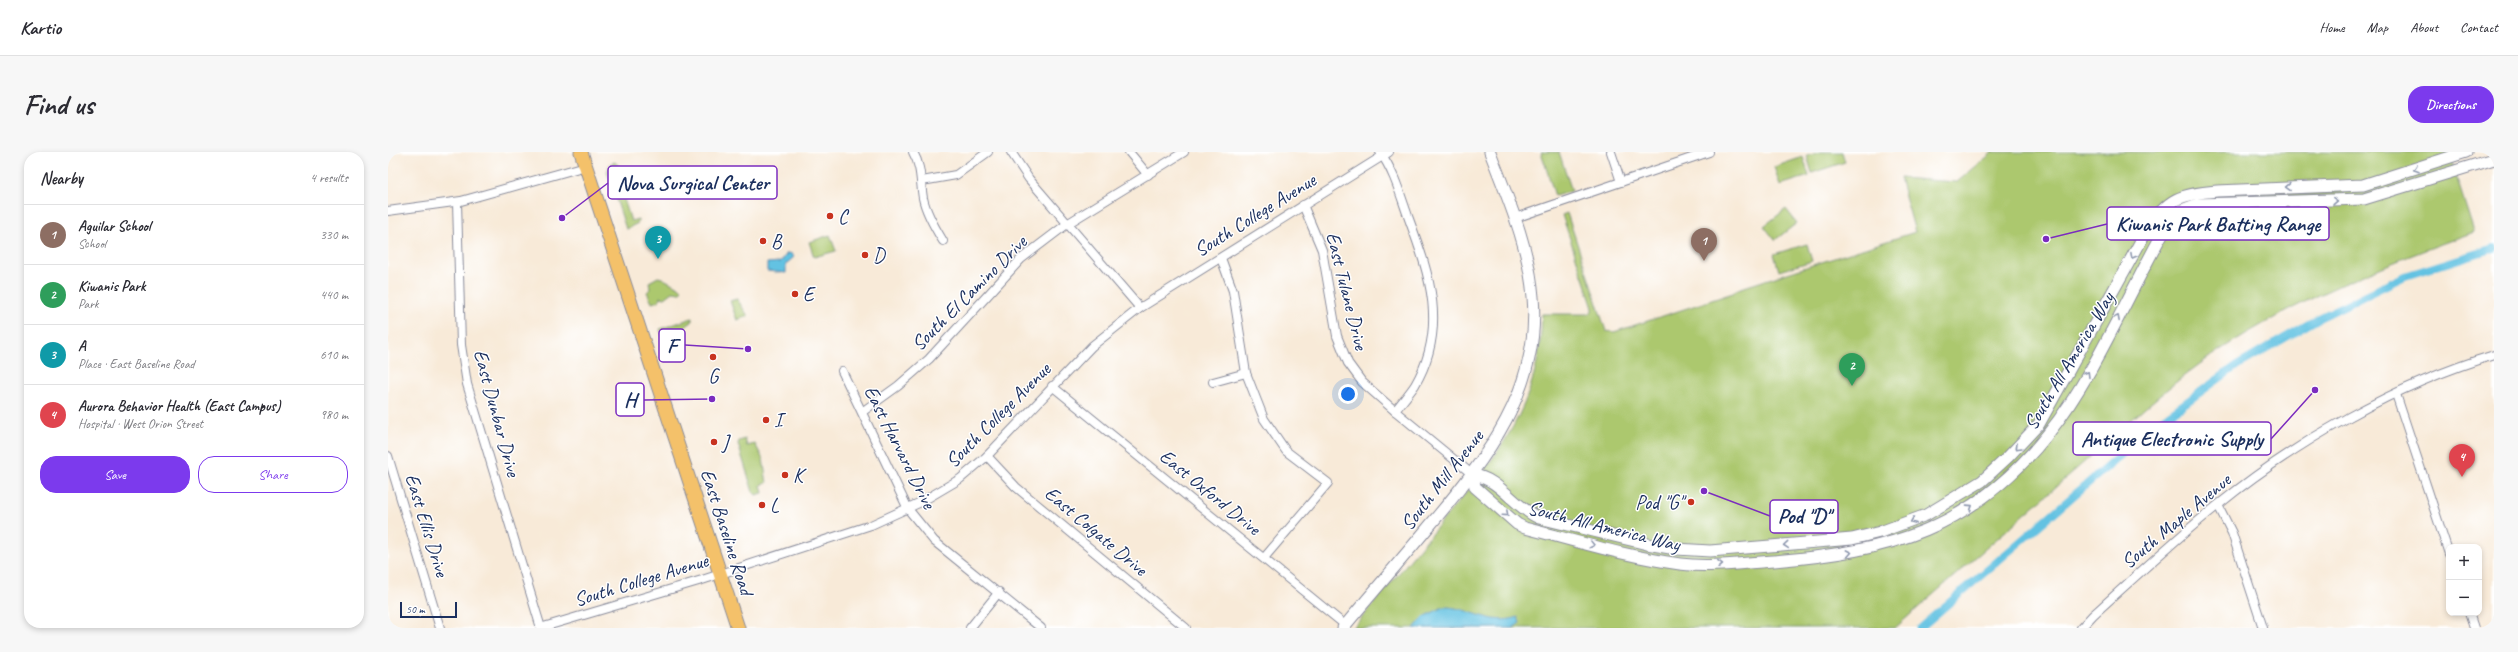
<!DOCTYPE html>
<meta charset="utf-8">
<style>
:root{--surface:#fff;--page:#f7f7f7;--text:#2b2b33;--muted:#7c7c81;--line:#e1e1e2;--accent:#7c3aed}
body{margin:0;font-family:Caveat,sans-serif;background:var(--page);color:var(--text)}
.controls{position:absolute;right:12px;bottom:12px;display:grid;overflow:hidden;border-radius:8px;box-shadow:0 2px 6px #0003}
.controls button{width:36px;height:36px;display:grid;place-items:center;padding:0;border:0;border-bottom:1px solid var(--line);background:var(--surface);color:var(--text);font:20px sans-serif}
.scale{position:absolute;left:12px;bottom:10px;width:57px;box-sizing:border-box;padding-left:4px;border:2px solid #1b2f5e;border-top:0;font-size:11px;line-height:14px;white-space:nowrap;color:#1b2f5e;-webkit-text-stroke:3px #fff;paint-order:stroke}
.you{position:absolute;left:960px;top:242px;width:14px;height:14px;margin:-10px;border:3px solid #fff;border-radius:50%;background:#1a73e8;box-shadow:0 0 0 6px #1a73e833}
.badge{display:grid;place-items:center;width:26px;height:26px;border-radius:50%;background:var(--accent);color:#fff;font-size:13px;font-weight:700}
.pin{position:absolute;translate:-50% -33px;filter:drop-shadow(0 1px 2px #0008)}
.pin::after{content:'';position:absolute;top:21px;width:14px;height:12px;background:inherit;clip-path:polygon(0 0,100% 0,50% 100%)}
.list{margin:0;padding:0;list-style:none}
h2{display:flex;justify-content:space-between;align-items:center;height:52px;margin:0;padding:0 16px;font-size:17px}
h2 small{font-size:13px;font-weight:400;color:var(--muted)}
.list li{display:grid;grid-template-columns:26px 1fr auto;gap:12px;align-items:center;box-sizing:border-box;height:60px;padding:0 16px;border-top:1px solid var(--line)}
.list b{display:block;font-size:15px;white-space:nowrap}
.list p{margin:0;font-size:13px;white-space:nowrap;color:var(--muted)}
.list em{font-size:13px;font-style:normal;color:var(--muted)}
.actions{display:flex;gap:8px;padding:12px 16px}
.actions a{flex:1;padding:9px 0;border:1px solid var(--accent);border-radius:16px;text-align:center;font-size:14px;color:var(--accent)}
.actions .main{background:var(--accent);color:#fff}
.map{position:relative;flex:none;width:2106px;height:476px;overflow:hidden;border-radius:16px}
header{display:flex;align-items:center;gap:24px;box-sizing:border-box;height:56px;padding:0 20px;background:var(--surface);border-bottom:1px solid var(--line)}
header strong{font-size:19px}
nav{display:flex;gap:22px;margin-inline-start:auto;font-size:14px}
.intro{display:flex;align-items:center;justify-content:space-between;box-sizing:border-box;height:96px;padding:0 24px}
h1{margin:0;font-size:28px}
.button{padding:10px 18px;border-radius:16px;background:var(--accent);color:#fff;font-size:14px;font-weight:700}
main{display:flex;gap:24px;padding:0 24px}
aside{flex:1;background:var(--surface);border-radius:16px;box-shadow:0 2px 6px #0003}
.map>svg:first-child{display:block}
.green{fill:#acc86e;stroke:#647c66}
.water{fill:#64c2e2;stroke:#4078a0}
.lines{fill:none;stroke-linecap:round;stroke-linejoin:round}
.canal{stroke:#64c2e2;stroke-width:8}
.minor-casing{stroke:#8a8c9b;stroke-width:10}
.tertiary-casing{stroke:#8a8c9b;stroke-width:13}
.primary-casing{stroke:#8a8c9b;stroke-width:15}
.minor{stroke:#fff;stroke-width:8}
.tertiary{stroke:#fff;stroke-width:11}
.primary{stroke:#f4c16a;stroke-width:13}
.oneway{stroke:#8d97ae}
.poi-dot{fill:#c8321e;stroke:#fff;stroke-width:1.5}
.labels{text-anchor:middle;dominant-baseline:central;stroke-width:3;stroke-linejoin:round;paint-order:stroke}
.street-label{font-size:20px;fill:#1b2f5e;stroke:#fff}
.poi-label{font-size:20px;fill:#1b2f5e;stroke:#fff;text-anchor:start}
.leader{fill:none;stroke:#7b2cbf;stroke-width:1.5}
.callout-dot{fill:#7b2cbf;stroke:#fff;stroke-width:1.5}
.callout{fill:#fff;stroke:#7b2cbf;stroke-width:1.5}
.callout-label{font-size:21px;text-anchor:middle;font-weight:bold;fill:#1b2f5e}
</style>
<header>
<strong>Kartio</strong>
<nav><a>Home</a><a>Map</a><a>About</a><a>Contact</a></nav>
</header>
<div class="intro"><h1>Find us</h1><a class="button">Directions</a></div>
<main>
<aside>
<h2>Nearby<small>4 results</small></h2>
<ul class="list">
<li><span class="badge" style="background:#8d6e63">1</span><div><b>Aguilar School</b><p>School</p></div><em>330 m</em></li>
<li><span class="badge" style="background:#2e9e5b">2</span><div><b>Kiwanis Park</b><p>Park</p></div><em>440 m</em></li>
<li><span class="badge" style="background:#0f9aa8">3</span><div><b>A</b><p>Place · East Baseline Road</p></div><em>610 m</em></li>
<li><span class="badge" style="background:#e0444e">4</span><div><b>Aurora Behavior Health (East Campus)</b><p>Hospital · West Orion Street</p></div><em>980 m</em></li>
</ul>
<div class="actions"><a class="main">Save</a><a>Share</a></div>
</aside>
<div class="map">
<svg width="2106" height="476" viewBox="0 0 2106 476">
<rect width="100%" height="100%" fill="#fff"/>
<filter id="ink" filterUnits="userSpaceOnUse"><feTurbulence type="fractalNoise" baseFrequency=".025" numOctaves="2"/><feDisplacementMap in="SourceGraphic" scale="8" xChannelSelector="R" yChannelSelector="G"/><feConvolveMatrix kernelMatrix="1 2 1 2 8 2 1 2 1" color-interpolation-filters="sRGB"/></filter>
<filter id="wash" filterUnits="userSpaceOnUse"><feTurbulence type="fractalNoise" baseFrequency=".012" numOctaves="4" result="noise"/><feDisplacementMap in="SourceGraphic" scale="16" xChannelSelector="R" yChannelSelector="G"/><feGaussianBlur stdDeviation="0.9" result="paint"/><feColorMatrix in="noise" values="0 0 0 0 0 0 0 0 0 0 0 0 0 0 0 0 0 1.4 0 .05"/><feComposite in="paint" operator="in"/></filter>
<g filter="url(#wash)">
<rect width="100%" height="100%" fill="#f8ead8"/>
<g class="green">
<path d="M1153,0H1171L1184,39L1167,44Z"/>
<path d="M1432,0H1454L1457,10L1424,21L1419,4Z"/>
<path d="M1605,0H2066L2061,2L2086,80C1997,112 1908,148 1829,200C1781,232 1737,274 1694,312C1632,367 1569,421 1507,476H965C995,440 1025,405 1054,369C1111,302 1152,255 1154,162H1202L1205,156L1174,63L1179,61L1218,179L1226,180L1345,141L1350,137L1527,80L1512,26L1569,30Z"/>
<path d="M1415,5L1421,24L1392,33L1386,15Z"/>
<path d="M227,10L231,14L226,16L243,69L250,67V71L238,77L219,20L222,12Z"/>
<path d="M1398,57L1409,71L1387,88L1376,74Z"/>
<path d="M442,83L448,99L426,105L421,90Z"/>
<path d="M1419,92L1424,109L1391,119L1386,102Z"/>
<path d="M270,125L274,126L294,137L292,141L285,140L277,146L272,145L271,149L264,151L259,140L262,137L261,130Z"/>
<path d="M349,147L360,164L349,168L342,149Z"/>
<path d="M304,166V170L292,178L293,195L288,202L280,201L272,177Z"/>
<path d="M357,287L359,294L367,292L375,307L379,331L373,333L375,341L368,343L365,340L350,292L351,289Z"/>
</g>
<g class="water">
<path d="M399,101L404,102L406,105L398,112V121L379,119V111L393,110Z"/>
<path d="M1055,455C1081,454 1102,475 1130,465L1132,471L1125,476H1026L1036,465Z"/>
</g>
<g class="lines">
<path class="canal" d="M1532,476L1771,270L1847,215L1931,166L2017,124L2106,96"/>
</g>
</g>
<g filter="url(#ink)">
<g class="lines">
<g class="minor-casing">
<g id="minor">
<path d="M525,0C534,16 532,29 535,46C538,61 547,76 555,89"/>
<path d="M623,0L641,27L752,156"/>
<path d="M741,0L760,23"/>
<path d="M992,0C1006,19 1013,45 1021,67C1042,124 1060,176 1027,233C1021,242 1013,251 1007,259"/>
<path d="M1223,0L1233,30"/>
<path d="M534,29L568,23L600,0"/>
<path d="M69,50L73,193L79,232L153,476"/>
<path d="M915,53L934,98L949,184L960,211L974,230L1007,259L1085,323"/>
<path d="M0,59L73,49L198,14"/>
<path d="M1127,66L1321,0"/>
<path d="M833,106L845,139L858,221L876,267L898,299L940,331L876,406"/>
<path d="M454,219L520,357L546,389L653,476"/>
<path d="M825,230L858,221"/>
<path d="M664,234L957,473"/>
<path d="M2008,242L2061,402"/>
<path d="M474,260L510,234L541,207L633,107L679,72L796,0"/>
<path d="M0,304L52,476"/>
<path d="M599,304L628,335L798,476"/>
<path d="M1830,353L1844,381L1875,476"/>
<path d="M2081,461L2086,476"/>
<path d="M152,476L314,428L483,373L533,350L572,327L599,304L704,194L752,156L1001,0"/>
<path d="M582,476L611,440"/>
<path d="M1693,476L1705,463C1746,426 1787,387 1830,353C1909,289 2009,232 2106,203"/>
</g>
</g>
<g class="tertiary-casing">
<g id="tertiary">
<path d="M1085,323L1087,335L1129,372L1137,376C1188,389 1240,405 1292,412C1323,416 1355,411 1386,409C1501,400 1585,377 1660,282C1708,222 1742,137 1781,70L1794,58L1810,52L1976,47L2106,7"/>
<path d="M1085,323C1111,326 1127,356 1151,366L1259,392L1288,397L1322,399L1464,387L1492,380L1538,363L1594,329L1620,305L1651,272L1759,78C1779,46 1793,42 1829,39L1975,33L2078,0"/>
<path d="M955,476C984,441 1014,407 1043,372C1099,306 1153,236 1145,145C1141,94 1120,47 1102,0"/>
</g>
</g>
<g class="primary-casing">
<path id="primary" d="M193,0L350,476"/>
</g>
<use href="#minor" class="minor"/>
<use href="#tertiary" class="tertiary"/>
<use href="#primary" class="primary"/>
</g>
<defs><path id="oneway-chevron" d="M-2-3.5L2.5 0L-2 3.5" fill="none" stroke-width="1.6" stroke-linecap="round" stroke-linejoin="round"/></defs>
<g class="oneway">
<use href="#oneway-chevron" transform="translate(2028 17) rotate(161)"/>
<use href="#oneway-chevron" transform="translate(1900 35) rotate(178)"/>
<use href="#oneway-chevron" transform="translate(1947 49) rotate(-2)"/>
<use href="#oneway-chevron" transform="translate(1745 104) rotate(119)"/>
<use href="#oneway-chevron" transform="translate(1729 166) rotate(-62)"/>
<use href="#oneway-chevron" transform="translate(1699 222) rotate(-59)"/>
<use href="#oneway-chevron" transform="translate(1630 295) rotate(134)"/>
<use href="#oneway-chevron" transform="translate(1582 355) rotate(-33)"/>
<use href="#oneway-chevron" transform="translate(1118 362) rotate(42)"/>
<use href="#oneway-chevron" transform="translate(1525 369) rotate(158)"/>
<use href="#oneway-chevron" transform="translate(1204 393) rotate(14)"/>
<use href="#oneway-chevron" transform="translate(1398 393) rotate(175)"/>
<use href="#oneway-chevron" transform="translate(1461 401) rotate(-11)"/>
<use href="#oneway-chevron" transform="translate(1332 412) rotate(-2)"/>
</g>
</g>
<g class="poi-dot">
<circle cx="442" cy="64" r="4"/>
<circle cx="375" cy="89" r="4"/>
<circle cx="477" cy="103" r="4"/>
<circle cx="407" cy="142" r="4"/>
<circle cx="325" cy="205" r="4"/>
<circle cx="378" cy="268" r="4"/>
<circle cx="326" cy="290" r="4"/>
<circle cx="397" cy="323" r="4"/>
<circle cx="1303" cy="350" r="4"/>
<circle cx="374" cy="353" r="4"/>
</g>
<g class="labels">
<g class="street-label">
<text transform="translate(867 63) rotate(-32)">South College Avenue</text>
<text transform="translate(959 139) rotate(76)">East Tulane Drive</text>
<text transform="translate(581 141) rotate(-45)">South El Camino Drive</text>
<text transform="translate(1681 209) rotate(-59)">South All America Way</text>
<text transform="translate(109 261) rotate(75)">East Dunbar Drive</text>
<text transform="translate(610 263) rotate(-45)">South College Avenue</text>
<text transform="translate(512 295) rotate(63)">East Harvard Drive</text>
<text transform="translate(1054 328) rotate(-52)">South Mill Avenue</text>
<text transform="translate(822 340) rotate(39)">East Oxford Drive</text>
<text transform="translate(1788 369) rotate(-40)">South Maple Avenue</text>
<text transform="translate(39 373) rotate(73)">East Ellis Drive</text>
<text transform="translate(1216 374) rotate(14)">South All America Way</text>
<text transform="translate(708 379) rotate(40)">East Colgate Drive</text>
<text transform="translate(339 380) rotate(72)">East Baseline Road</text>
<text transform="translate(253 428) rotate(-17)">South College Avenue</text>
</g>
<g class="poi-label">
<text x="450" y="64">C</text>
<text x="383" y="89">B</text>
<text x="485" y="103">D</text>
<text x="415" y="142">E</text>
<text x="325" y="224" text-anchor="middle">G</text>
<text x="386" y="268">I</text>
<text x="334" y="290">J</text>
<text x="405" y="323">K</text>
<text x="1295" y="350" text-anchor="end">Pod "G"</text>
<text x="382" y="353">L</text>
</g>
</g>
<path class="leader" d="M174 66L220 31M1658 87L1719 72M360 197L297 193M324 247L256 248M1927 238L1883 287M1316 339L1382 364"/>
<g class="callout-dot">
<circle cx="174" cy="66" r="4"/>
<circle cx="1658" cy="87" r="4"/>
<circle cx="360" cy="197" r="4"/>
<circle cx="324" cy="247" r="4"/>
<circle cx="1927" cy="238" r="4"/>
<circle cx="1316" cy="339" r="4"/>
</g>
<g class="callout">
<rect x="220" y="14" width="169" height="33" rx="4"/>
<rect x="1719" y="55" width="222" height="33" rx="4"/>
<rect x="271" y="177" width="26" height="33" rx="4"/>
<rect x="228" y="231" width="28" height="33" rx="4"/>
<rect x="1685" y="270" width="198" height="33" rx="4"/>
<rect x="1382" y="348" width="68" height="33" rx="4"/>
</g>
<g class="callout-label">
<text x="305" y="38">Nova Surgical Center</text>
<text x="1830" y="79">Kiwanis Park Batting Range</text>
<text x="284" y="201">F</text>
<text x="242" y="255">H</text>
<text x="1784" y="294">Antique Electronic Supply</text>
<text x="1416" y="371">Pod "D"</text>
</g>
</svg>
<div class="controls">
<button>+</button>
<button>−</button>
</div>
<div class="scale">50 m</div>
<div class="you"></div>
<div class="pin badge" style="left:1316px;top:109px;background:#8d6e63">1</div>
<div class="pin badge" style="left:1464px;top:234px;background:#2e9e5b">2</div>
<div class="pin badge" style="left:270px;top:107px;background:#0f9aa8">3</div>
<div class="pin badge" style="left:2074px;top:325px;background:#e0444e">4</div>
</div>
</main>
